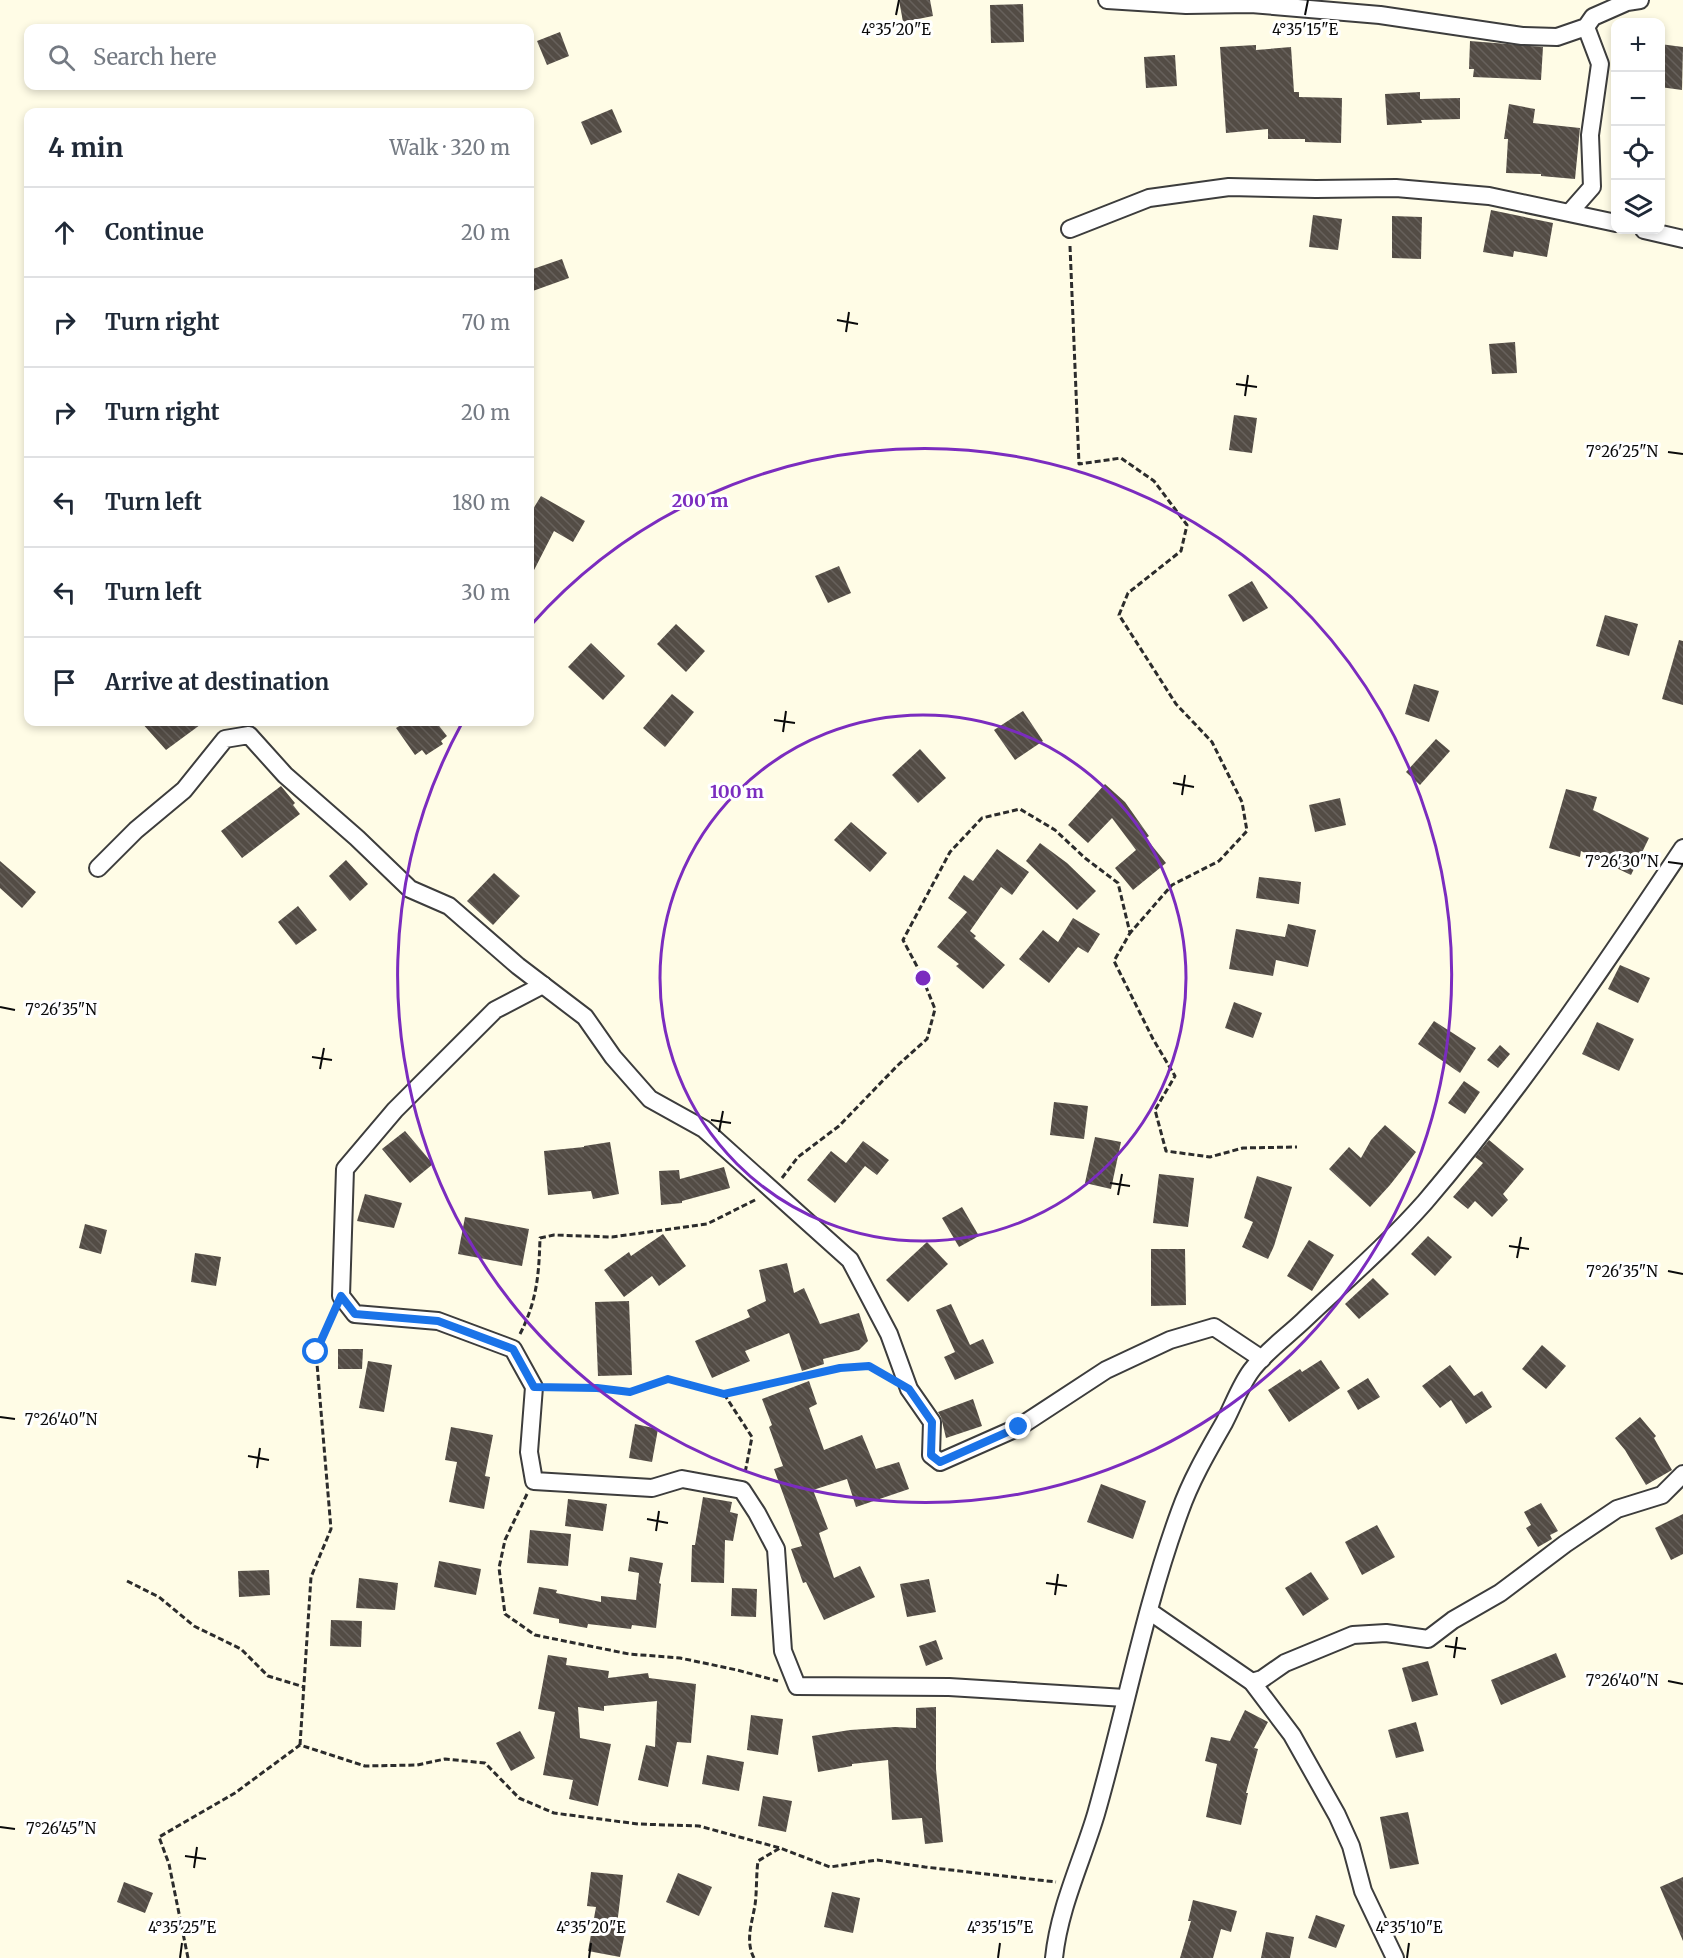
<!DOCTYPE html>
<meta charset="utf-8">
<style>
:root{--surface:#fff;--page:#f6f6f7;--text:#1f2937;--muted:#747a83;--line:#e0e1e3}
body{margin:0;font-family:Merriweather,serif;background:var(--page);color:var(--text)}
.controls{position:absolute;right:18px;top:18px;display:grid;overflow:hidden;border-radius:12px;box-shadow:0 3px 9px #0003}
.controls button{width:54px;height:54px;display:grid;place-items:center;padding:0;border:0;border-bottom:2px solid var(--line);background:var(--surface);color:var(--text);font:30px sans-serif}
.stop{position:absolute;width:18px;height:18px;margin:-14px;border:4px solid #1a73e8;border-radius:50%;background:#fff}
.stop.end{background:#1a73e8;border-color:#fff;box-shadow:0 2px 6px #0008}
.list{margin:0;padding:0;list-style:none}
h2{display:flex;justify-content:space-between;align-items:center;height:78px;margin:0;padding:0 24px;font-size:26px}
h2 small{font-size:20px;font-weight:400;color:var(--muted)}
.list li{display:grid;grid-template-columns:39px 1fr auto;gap:18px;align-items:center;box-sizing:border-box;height:90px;padding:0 24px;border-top:2px solid var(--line)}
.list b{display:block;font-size:22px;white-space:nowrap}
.list em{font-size:20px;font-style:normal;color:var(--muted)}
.icon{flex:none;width:33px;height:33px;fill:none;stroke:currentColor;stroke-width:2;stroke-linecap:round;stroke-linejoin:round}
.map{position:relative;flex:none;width:1683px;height:1958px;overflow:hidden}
.search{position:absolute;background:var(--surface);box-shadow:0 3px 9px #0003;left:24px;top:24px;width:510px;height:66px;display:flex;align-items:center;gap:15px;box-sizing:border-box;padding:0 21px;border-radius:12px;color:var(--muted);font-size:22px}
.panel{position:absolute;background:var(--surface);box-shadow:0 3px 9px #0003;left:24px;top:108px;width:510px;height:618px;border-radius:12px}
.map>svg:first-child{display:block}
.building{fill:url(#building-back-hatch)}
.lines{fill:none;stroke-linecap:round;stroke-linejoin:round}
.street-casing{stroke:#3d3d3d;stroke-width:20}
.path{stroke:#2c2c2c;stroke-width:3;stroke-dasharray:6 3;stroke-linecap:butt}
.street{stroke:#fff;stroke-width:16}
.route{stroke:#1a73e8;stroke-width:8}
.ticks{fill:none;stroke:#0a0a0a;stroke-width:2}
.ring{fill:none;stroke:#7b2cbf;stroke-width:3}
.ticks-label{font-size:15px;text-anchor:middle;fill:#0a0a0a;stroke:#fff;stroke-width:6;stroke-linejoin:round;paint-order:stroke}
.centre{fill:#7b2cbf;stroke:#fff;stroke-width:3}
.ring-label{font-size:18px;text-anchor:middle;font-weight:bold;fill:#7b2cbf;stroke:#fff;stroke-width:6;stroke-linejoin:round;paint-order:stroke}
</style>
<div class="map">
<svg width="1683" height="1958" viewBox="0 0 1683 1958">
<defs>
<pattern id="building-back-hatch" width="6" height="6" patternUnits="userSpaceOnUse" patternTransform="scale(1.5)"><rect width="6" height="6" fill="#534c45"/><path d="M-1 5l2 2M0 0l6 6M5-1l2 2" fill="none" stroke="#67615c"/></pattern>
</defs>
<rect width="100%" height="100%" fill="#fffce6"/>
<g class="building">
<path d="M899,0H930L933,16L903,22Z"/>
<path d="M1023,4L1024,42L991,43L990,5Z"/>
<path d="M560,32L569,56L547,65L537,41Z"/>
<path d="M1470,41L1543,47L1541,80L1473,77L1474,69H1469Z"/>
<path d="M1660,44L1683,47L1682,90L1660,87Z"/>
<path d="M1256,45V50L1291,47L1294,92H1299V97L1342,98L1341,143L1305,142V139H1268V129L1226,133L1220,47Z"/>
<path d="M1175,55L1177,86L1146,88L1144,57Z"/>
<path d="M1420,92V99L1460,98V119L1421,120L1422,123L1387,125L1385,94Z"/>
<path d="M1509,104L1535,109L1533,123L1580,128L1575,179L1541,176V174L1506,173L1508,139H1504Z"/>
<path d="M612,109L622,132L591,145L581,122Z"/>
<path d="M1491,210L1553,223L1547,257L1514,251L1513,257L1483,252Z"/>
<path d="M1313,215L1342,219L1338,250L1309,247Z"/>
<path d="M1392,216L1422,217L1421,259L1392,258Z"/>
<path d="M562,259L569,278L530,292V270Z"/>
<path d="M1515,342L1517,373L1492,374L1489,344Z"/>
<path d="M1234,415L1257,418L1252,453L1229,450Z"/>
<path d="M541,496L585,521L573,542L554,531L530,578V514Z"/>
<path d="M839,566L851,593L828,603L815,576Z"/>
<path d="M1252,581L1268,608L1243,622L1228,595Z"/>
<path d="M1605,615L1638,624L1629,656L1596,646Z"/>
<path d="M676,624L705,651L686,672L657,644Z"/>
<path d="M1679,640L1683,641V705L1662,699Z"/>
<path d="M591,643L625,676L603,700L568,667Z"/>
<path d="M1414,684L1439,691L1429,722L1405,714Z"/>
<path d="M672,694L694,712L665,747L643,728Z"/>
<path d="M1023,711L1043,741L1015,760L994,730Z"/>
<path d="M141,722H204L166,750Z"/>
<path d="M406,722H436L447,736L441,741L443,744L426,755L422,750L415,755L396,728Z"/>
<path d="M1436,739L1450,751L1420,785L1406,772Z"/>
<path d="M920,749L946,778L918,803L892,775Z"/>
<path d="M1105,784L1125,802L1149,836L1146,838L1166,863L1133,890L1115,868L1136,850L1112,818L1088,843L1068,825Z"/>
<path d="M281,786L295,803L293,805L300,814L242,858L221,831Z"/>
<path d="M1566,789L1597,797L1593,810L1649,838L1631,875L1581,851L1580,857L1549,848Z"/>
<path d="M1340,798L1346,825L1315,832L1309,805Z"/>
<path d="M851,822L887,853L870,872L834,840Z"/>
<path d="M1040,843L1067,863L1096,891L1077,910L1026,861Z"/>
<path d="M997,849L1029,872L1012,895L1001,887L970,931L976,936L974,938L1005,965L983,989L956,966L959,964L937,947L967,912L948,898L964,875L973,881Z"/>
<path d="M346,860L368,884L350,901L329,876Z"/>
<path d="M0,861L36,892L22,908L0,888Z"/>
<path d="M494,873L520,896L493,925L467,901Z"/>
<path d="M1259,877L1301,882L1299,904L1256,898Z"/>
<path d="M298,906L317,930L296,945L278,922Z"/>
<path d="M1073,918L1100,934L1088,953L1078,947L1049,983L1019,959L1043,930L1058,942Z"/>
<path d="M1288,924L1316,930L1308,967L1276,960L1273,976L1229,969L1236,929L1285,937Z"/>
<path d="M1620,965L1650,978L1638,1003L1608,989Z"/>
<path d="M1234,1002L1262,1013L1253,1038L1225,1028Z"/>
<path d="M1434,1021L1476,1048L1460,1073L1418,1044Z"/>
<path d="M1597,1022L1634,1039L1619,1071L1582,1054Z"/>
<path d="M1500,1045L1510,1054L1498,1068L1487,1060Z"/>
<path d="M1464,1081L1480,1092L1465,1114L1448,1103Z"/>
<path d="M1054,1102L1088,1106L1084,1139L1050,1135Z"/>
<path d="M1385,1125L1416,1152L1390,1185L1370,1207L1329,1169L1349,1147L1361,1158L1371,1140Z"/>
<path d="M405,1131L433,1164L410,1183L382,1149Z"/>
<path d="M1095,1137L1121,1142L1111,1189L1085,1183Z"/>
<path d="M1489,1140L1524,1169L1503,1194L1508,1200L1492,1217L1475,1201L1468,1209L1453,1197L1483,1163L1475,1157Z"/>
<path d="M863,1141L889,1160L877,1175L865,1166L835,1203L807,1180L831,1151L846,1163Z"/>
<path d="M610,1142L619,1194L593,1199L591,1191L548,1195L544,1151L584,1147V1146Z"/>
<path d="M724,1167L730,1188L682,1201V1203L661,1205L659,1171L679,1170L680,1179Z"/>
<path d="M1159,1174L1194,1178L1188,1227L1153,1223Z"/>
<path d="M1257,1176L1292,1187L1274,1246L1268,1259L1242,1247L1253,1222L1244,1218Z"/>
<path d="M365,1194L402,1203L394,1228L357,1221Z"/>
<path d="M962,1207L979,1236L959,1247L942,1218Z"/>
<path d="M465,1217L529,1229L522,1266L458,1254Z"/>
<path d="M85,1224L107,1230L101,1254L79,1248Z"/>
<path d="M663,1234L686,1266L659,1286L652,1276L624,1297L604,1270L629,1252L631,1256Z"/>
<path d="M1428,1236L1452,1257L1435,1276L1411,1254Z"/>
<path d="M1309,1240L1334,1255L1312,1291L1287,1276Z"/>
<path d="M927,1242L948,1264L908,1302L886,1280Z"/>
<path d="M1151,1249H1185L1186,1305L1151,1306Z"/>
<path d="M195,1253L221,1257L216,1286L191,1282Z"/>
<path d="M787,1263L794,1293L804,1288L820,1324L859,1313L868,1341L859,1350L823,1359L824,1364L802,1371L789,1333L745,1351L750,1361L712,1378L695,1341L750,1317L747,1310L766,1301L759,1270Z"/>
<path d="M1373,1278L1389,1294L1359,1319L1345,1304Z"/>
<path d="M629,1301L632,1375L598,1376L595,1302Z"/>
<path d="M951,1304L970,1345L983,1339L994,1363L955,1380L944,1357L955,1352L936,1310Z"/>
<path d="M1542,1345L1566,1366L1546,1389L1522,1369Z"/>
<path d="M338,1349H363L362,1369H338Z"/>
<path d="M1321,1360L1340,1388L1289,1422L1268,1390L1300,1369L1302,1372Z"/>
<path d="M368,1361L392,1365L384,1412L359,1408Z"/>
<path d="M1450,1365L1474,1396L1482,1391L1492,1407L1466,1424L1451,1400L1440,1408L1422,1386Z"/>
<path d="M1368,1378L1380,1397L1358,1410L1347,1391Z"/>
<path d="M809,1381L817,1404L809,1408L824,1450L862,1435L876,1469L899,1462L909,1489L856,1507L847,1479L813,1490L828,1529L819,1533L834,1578L860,1566L875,1597L824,1620L806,1582L803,1583L791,1549L802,1546L774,1469L783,1466L769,1427L772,1425L762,1399Z"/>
<path d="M973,1399L982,1426L946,1438L941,1417L938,1412Z"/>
<path d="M1640,1417L1656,1436L1654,1438L1672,1470L1646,1485L1625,1450L1615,1438Z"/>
<path d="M635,1424L658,1429L652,1462L629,1458Z"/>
<path d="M451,1427L493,1435L485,1476L490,1477L484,1509L449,1502L457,1462L445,1460Z"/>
<path d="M1101,1484L1146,1501L1133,1539L1087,1522Z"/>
<path d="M703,1497L732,1502L730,1512L738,1514L733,1541L725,1540L724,1583L691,1582L692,1545H695Z"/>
<path d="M568,1499L607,1504L603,1531L565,1526Z"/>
<path d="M1541,1503L1558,1531L1550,1535L1552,1539L1538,1547L1526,1528L1531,1525L1524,1512Z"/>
<path d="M1683,1514V1554L1671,1560L1655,1528Z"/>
<path d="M1377,1525L1395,1557L1362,1575L1345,1542Z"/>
<path d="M530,1530L571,1534L568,1566L527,1563Z"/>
<path d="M630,1557L663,1563L659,1583L661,1584L656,1628L632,1625L631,1629L588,1624L587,1628L559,1623V1619L533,1614L539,1587L557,1590L556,1593L601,1602V1596L636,1600L639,1573L628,1571Z"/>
<path d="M439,1561L481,1569L476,1595L434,1587Z"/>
<path d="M269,1570L270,1595L239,1597L238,1571Z"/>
<path d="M1311,1572L1329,1599L1303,1616L1285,1588Z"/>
<path d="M359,1578L398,1583L395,1610L356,1608Z"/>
<path d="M929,1579L936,1612L907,1617L900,1584Z"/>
<path d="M732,1588L757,1589L756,1617L731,1616Z"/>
<path d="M331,1620L362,1621L361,1647L330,1646Z"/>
<path d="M936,1640L943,1659L926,1666L919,1646Z"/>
<path d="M1556,1653L1566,1677L1501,1705L1491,1680Z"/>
<path d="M548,1655L567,1658L566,1665L609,1671L608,1678L648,1673L649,1678L696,1684L691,1743L677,1742L668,1787L638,1780L646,1745L655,1747L657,1701L604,1706V1711L578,1707L580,1738L611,1744L598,1806L569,1799L573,1780L543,1775L555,1712L538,1709Z"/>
<path d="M1428,1661L1438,1695L1412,1702L1402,1668Z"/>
<path d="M936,1707V1769L943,1842L925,1844L922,1818L892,1820L888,1760L852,1764V1766L818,1772L812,1736L850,1730L895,1727L916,1728V1708Z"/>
<path d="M1245,1710L1268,1722L1254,1748L1258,1749L1246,1793H1248L1241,1825L1206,1817L1217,1764L1205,1761L1211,1737L1230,1741Z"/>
<path d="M751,1715L783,1719L778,1755L747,1750Z"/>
<path d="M1416,1722L1424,1751L1396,1758L1388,1730Z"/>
<path d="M520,1731L535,1758L511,1771L496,1743Z"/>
<path d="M707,1755L744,1762L739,1791L702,1784Z"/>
<path d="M763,1796L792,1801L786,1832L758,1826Z"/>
<path d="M1408,1812L1419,1864L1390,1869L1380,1817Z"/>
<path d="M591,1872L623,1875L617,1925L626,1927L620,1957L588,1951L596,1907L587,1906Z"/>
<path d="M678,1873L712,1887L699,1916L666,1902Z"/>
<path d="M1683,1877V1941L1660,1887Z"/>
<path d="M124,1882L153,1893L145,1913L117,1902Z"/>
<path d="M832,1892L860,1898L853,1933L824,1927Z"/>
<path d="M1193,1900L1237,1911L1231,1932L1221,1929L1213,1958H1180L1191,1921H1188Z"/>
<path d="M1316,1915L1345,1925L1336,1948L1308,1938Z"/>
<path d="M1266,1932L1294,1937L1290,1958H1261Z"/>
</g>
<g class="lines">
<g class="street-casing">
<g id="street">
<path d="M1107,0L1186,5L1251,4L1380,15L1522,36L1557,37L1586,27L1593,17L1627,2L1640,0"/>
<path d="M1570,212L1592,187L1590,135L1600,64L1586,27"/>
<path d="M1070,229L1149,198L1229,187L1316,189L1396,188L1489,196L1616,223"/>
<path d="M1644,230L1683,239"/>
<path d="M98,868L136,830L184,790L225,739L249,735L285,775L357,838L410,889L449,906L518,966L585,1017L613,1057L650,1099L704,1129L850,1260L889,1334L909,1389L932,1422L931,1455L940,1462L1019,1427L1106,1370L1170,1340L1214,1327L1262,1359"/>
<path d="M543,985L495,1010L395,1110L345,1169L341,1296L355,1314L438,1321L513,1349L534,1387L529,1452L534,1481L652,1488L682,1479L742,1490L757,1513L776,1549L783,1651L797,1686L949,1687L1125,1698"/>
<path d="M1149,1611L1252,1682L1292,1735L1337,1815L1351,1846L1363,1891L1395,1958"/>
<path d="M1252,1682L1262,1679L1285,1663L1353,1635L1386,1633L1428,1639L1453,1620L1500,1593L1565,1544L1617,1509L1662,1495L1683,1474"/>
<path d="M1054,1958C1059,1908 1082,1861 1096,1814C1125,1713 1144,1609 1180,1511C1191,1480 1208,1451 1224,1423C1233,1406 1240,1386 1251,1371C1265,1352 1286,1337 1303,1321C1344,1282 1387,1245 1425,1202C1520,1091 1602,969 1683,848"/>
</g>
</g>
<g class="path">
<path d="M1070,246L1079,464L1121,458L1154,481L1187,525L1181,551L1128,593L1119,615L1176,704L1212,742L1242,802L1247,831L1219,861L1172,885L1130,933"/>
<path d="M782,1178L798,1157L839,1126L897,1066L927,1039L935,1009L920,972L903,940L950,852L982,818L1020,809L1055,830L1085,858L1118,883L1130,933L1114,961L1153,1039L1175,1076L1155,1110L1166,1151L1210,1157L1243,1148L1297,1147"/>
<path d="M520,1334C537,1301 539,1274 540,1238L554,1235L612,1237L707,1224L757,1199"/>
<path d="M549,1387L597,1388L630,1392L668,1379L724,1394L840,1368L869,1366L887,1376"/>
<path d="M724,1394L752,1437L745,1473"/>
<path d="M527,1494L505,1540L499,1568L505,1614L535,1635L629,1654L680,1658L737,1670L778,1681"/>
<path d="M127,1581L159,1597L194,1626L241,1649L268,1676L304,1687"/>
<path d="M300,1745L311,1577L331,1529L316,1352L334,1312"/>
<path d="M188,1958L169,1864L159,1837L235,1793L300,1745L365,1766L417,1765L445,1759L485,1763L519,1798L554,1813L638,1824L699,1826L780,1848L830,1867L877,1860L925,1867L1056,1882"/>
<path d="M754,1958C745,1941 752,1923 755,1905C757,1891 756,1876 758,1861L780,1848"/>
</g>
<use href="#street" class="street"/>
</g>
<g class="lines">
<path class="route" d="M316,1352L341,1296L355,1314L438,1321L513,1349L534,1387L597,1388L630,1392L668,1379L724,1394L840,1368L869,1366L909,1389L932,1422L931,1455L940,1462L1019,1427"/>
</g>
<path class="ticks" d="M896,15L899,0M1305,15L1308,0M837,320L858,324M846,332L849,312M1236,384L1257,387M1245,396L1248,375M1668,452L1683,454M774,720L795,723M783,732L786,711M1173,783L1194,787M1182,795L1185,775M1668,862L1683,864M0,1007L15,1010M312,1057L332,1060M320,1069L324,1048M711,1120L731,1123M719,1132L723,1111M1110,1183L1130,1186M1118,1195L1122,1174M1509,1246L1529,1249M1517,1258L1521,1237M1668,1271L1683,1274M0,1417L15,1419M248,1456L269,1460M257,1468L260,1448M647,1519L668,1523M656,1531L659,1511M1046,1583L1067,1586M1055,1595L1058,1574M1445,1646L1466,1649M1454,1658L1457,1637M1668,1681L1683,1684M0,1827L15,1829M185,1856L206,1859M194,1868L197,1847M180,1958L182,1943M589,1958L591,1943M998,1958L1000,1943M1407,1958L1409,1943"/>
<g class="ring">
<circle cx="923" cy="978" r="263"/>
<path d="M531 625A527 527 0 1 1 462 723"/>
</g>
<g class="ticks-label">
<text x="896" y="35">4°35'20"E</text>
<text x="1305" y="35">4°35'15"E</text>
<text x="1622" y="457">7°26'25"N</text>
<text x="1622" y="867">7°26'30"N</text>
<text x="61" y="1015">7°26'35"N</text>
<text x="1622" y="1277">7°26'35"N</text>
<text x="61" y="1425">7°26'40"N</text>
<text x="1622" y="1686">7°26'40"N</text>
<text x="61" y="1834">7°26'45"N</text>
<text x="182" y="1933">4°35'25"E</text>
<text x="591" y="1933">4°35'20"E</text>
<text x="1000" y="1933">4°35'15"E</text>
<text x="1409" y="1933">4°35'10"E</text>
</g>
<circle cx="923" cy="978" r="9" class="centre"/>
<g class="ring-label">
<text x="700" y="507">200 m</text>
<text x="737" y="798">100 m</text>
</g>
</svg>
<div class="controls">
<button>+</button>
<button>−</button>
<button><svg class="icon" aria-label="locate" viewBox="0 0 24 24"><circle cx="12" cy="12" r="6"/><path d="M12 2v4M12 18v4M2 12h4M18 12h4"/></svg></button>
<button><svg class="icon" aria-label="layers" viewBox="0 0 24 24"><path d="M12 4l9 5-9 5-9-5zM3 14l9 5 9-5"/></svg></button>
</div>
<div class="stop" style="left:316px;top:1352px"></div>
<div class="stop end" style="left:1019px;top:1427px"></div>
<div class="search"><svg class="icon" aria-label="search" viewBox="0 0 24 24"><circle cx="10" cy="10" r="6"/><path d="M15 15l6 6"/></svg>Search here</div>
<section class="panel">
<h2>4 min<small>Walk · 320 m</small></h2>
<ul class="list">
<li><svg class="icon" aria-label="ahead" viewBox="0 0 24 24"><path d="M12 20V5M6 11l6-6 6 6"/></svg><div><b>Continue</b></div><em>20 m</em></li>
<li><svg class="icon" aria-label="right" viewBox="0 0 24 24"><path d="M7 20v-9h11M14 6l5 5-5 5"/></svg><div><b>Turn right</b></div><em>70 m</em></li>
<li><svg class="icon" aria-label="right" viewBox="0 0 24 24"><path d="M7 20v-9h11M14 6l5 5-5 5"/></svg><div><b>Turn right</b></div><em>20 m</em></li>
<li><svg class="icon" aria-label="left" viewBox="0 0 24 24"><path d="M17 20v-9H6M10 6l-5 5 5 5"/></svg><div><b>Turn left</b></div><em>180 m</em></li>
<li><svg class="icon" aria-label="left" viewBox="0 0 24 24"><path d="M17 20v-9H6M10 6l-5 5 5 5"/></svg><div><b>Turn left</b></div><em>30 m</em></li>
<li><svg class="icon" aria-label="arrive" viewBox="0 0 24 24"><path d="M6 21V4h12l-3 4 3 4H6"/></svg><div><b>Arrive at destination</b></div></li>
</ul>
</section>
</div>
